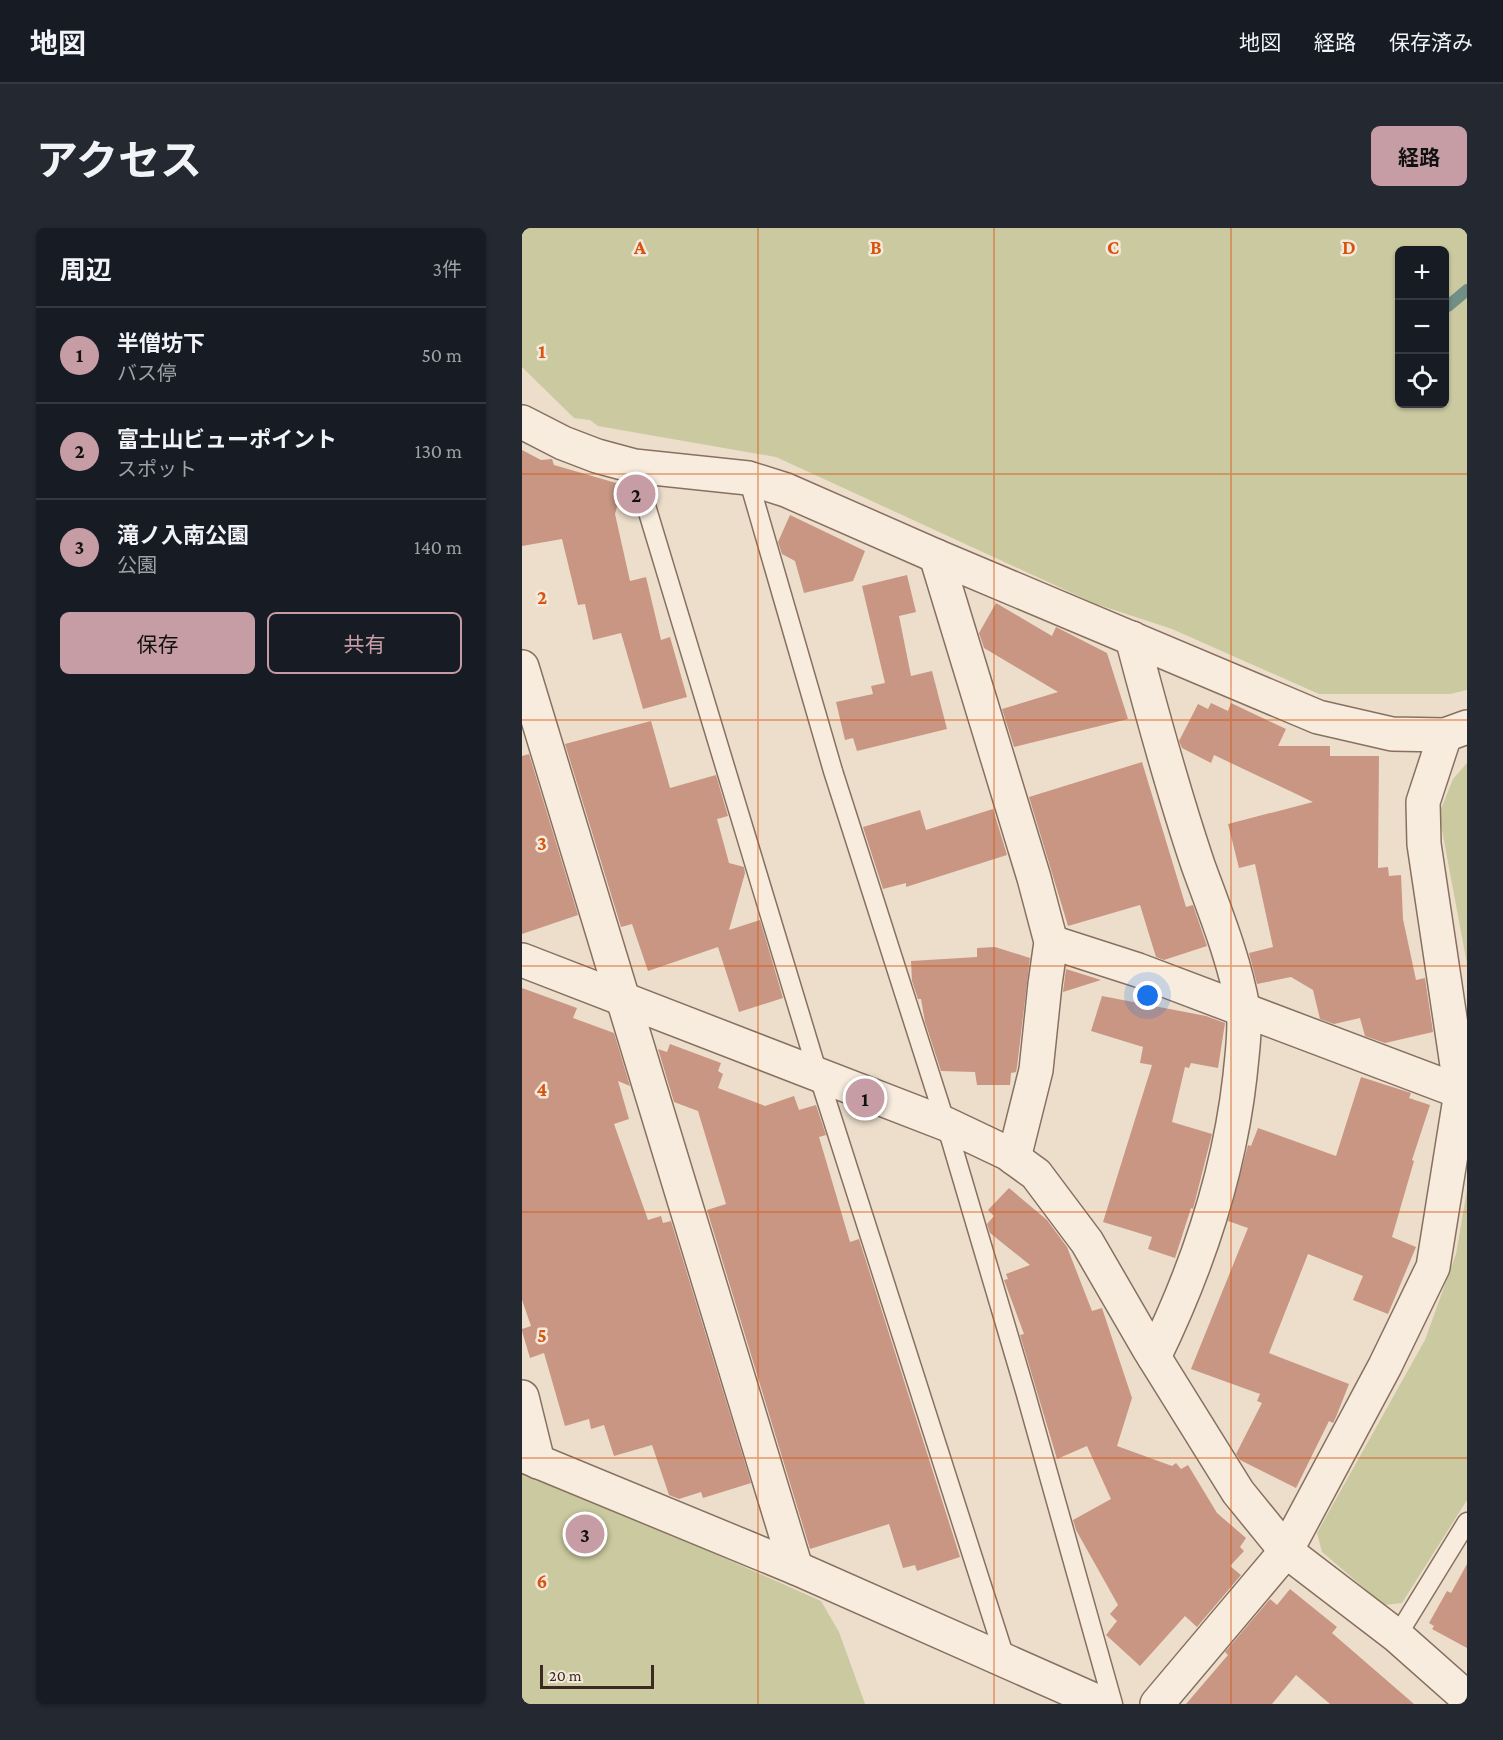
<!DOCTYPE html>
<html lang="ja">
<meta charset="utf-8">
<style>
:root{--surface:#171b24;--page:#242831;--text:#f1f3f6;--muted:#9ea1a6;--line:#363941;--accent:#c79da5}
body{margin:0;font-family:"Crimson Pro","Noto Sans JP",serif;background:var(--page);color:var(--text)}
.controls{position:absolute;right:18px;top:18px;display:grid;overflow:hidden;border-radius:9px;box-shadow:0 2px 4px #0004}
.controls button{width:54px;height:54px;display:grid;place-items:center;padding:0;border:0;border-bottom:2px solid var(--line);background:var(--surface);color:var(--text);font:30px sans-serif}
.scale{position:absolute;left:18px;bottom:15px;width:114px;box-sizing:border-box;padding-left:6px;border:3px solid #3a2a22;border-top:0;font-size:16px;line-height:21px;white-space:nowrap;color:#3a2a22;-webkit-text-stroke:4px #f4e9da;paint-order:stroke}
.you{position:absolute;left:626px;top:768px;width:21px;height:21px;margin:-15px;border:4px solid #fff;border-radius:50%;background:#1a73e8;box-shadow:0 0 0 9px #1a73e833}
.badge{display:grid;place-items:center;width:39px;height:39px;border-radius:50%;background:var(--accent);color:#111;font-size:20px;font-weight:700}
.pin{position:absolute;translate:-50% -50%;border:3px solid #fff;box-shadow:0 2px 6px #0006}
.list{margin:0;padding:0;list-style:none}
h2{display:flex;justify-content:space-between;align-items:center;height:78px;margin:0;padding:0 24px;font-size:26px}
h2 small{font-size:20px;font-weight:400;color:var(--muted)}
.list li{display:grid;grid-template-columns:39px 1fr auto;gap:18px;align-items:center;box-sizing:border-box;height:96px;padding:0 24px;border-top:2px solid var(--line)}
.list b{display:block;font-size:22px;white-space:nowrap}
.list p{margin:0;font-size:20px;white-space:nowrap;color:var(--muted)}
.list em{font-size:20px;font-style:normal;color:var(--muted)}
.actions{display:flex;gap:12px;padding:18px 24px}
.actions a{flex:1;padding:14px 0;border:2px solid var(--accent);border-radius:9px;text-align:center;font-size:21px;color:var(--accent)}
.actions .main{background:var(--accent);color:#111}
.icon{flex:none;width:33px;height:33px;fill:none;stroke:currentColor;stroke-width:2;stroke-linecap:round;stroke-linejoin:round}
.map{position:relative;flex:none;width:945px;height:1476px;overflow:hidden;border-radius:9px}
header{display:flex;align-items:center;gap:36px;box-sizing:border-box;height:84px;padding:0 30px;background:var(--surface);border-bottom:2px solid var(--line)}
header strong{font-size:28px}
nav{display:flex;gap:33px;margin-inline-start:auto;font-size:21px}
.intro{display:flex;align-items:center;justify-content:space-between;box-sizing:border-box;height:144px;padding:0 36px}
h1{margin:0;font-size:42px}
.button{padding:15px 27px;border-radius:9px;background:var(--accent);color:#111;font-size:21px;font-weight:700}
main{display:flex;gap:36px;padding:0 36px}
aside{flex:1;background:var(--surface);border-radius:9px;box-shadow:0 2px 4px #0004}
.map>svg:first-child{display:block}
.green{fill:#cac99f;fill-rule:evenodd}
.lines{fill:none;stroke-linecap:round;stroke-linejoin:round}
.stream{stroke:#718f84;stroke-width:12}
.building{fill:#c89683}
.lane-casing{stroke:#887060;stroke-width:21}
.street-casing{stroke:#887060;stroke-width:36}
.lane{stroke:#f7ecde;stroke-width:18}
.street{stroke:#f7ecde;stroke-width:33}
.grid{fill:none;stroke:#d7540e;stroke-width:1.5;stroke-opacity:0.55}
.grid-label{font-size:20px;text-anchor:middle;font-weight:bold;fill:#d7540e;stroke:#f4e9da;stroke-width:5;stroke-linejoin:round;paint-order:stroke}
</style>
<header>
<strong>地図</strong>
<nav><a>地図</a><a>経路</a><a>保存済み</a></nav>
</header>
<div class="intro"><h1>アクセス</h1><a class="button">経路</a></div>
<main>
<aside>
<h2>周辺<small>3件</small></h2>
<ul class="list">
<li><span class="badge">1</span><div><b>半僧坊下</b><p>バス停</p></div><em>50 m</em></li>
<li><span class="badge">2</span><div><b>富士山ビューポイント</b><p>スポット</p></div><em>130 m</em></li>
<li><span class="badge">3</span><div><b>滝ノ入南公園</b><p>公園</p></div><em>140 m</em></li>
</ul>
<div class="actions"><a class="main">保存</a><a>共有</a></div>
</aside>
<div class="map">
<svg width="945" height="1476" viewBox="0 0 945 1476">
<rect width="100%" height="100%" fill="#ecdecb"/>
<g class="green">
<path d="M0,0H945V462L928,466H797L650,401L574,376L254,229L76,198L68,192L52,190L0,139ZM878,22H922V176H878Z"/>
<path d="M945,535V736L917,586L931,551Z"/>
<path d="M945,962V1272L880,1375L862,1377L800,1324L795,1305L903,1112L934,1026Z"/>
<path d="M0,1240L299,1373L317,1404L343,1476H0Z"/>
</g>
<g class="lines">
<path class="stream" d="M926,78L945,62"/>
</g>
<g class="building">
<path d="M0,222L19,232L30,231L32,237L101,257L93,286L108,353L124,349L139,412L148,409L165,469L121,481L99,405L71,412L63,376L56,377L40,311L0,318Z"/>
<path d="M268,287L343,323L331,353L282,365L273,333L260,326L256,314Z"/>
<path d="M385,347L394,384L377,388L389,448L410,443L425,501L335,523L331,510L323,512L314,474L351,466L349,458L363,455L340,358Z"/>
<path d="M474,375L530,408L534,399L585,425L606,491L492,519L480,481L536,464L462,420L457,405Z"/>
<path d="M689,475L706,483L709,475L764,501L756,518H808V528H857L856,640L866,639L867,648L879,647L881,691L894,752L903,750L911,804L863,815L843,808L838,790L812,796L798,791L791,762L769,749L735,756L727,725L751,719L733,636L717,640L706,596L791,574L692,527L689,535L660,520L657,513L676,476L686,481Z"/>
<path d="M129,493L148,560L194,547L206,588L195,591L207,635L222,639L223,645L207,702L238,692L261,770L217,784L196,719L126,743L110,696L99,699L43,516Z"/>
<path d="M7,526L56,687L0,706V528Z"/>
<path d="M620,534L664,679L671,677L685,718L642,732L634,729L618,677L546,698L507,569Z"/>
<path d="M471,581L485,627L384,659V655L361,661L341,599L398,582L404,602Z"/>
<path d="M473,719L508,730L495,839L494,844L489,845L488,857H455L453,844L419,843L403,794L399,771H396L390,753L389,733L455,729V720Z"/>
<path d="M544,741L579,752L541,764Z"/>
<path d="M0,760L55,780L51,790L92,805L108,858L96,853L107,891L92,896L126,992L139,988L141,995L149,993L229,1255L181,1270L179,1264L157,1271L147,1267L130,1217L92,1228L82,1197L69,1201L67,1191L43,1198L22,1125L8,1130L0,1103V1101L9,1098L0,1072Z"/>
<path d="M580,768L684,788L703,795L696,840L669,835L667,840L663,839L650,894L690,906L671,981L669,980L653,1030L626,1021L630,1009L581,994L630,837L618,835L621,819L569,803Z"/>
<path d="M148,816L199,835L196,843L201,846L196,860L243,878L272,868L277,882L294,877L304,907L297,909L328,1014L337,1011L438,1329L395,1343L393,1337L381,1340L367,1296L288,1321L185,982L204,976L176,883L152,874L136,821L145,824Z"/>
<path d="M839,849L889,865L887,870L908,877L890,932L892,933L870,1009L894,1019L866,1086L831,1072L841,1048L786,1026L747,1125L827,1156L814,1189L811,1195L807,1193L774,1260L718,1232L714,1226L740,1175L735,1173L738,1166L669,1141L726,1000L706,993L726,917L729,918L736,900L814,928Z"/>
<path d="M487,960L525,992L545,1019L570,1083L580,1080L610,1170L595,1218L650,1238L654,1235L659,1241L666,1237L695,1285L724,1310L718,1319L722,1323L708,1338L719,1347L675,1399L663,1388L618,1438L584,1407L595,1393L588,1386L596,1377L554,1302L551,1292L589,1271L565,1218L535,1231L498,1107L502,1106L482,1052L486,1051L484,1046L508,1037L468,1005L465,996L472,988L466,982Z"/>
<path d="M945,1336V1420L910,1401L912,1398L907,1395L925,1363L929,1365Z"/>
<path d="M768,1361L815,1399L810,1405L892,1476H808L774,1447L750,1476H664L706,1427L703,1424L748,1371L755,1377Z"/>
</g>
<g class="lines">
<g class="lane-casing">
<g id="lane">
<path d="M112,238L296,846L484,1433"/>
<path d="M226,250L311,543L424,896L503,1163L591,1476"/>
<path d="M875,1408L945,1294"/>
</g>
</g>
<g class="street-casing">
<g id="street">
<path d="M0,194L41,215L75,228L112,238L226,250L264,262L414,328L796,489L870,506L923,507L945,499"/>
<path d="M414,328L512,650L529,714L523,756L514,842L492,930"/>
<path d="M610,410C630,486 651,563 676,637C693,684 712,730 721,780C724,801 720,826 718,848C707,946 675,1041 632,1129"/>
<path d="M0,439L274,1340"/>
<path d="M529,714L616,742L939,864"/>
<path d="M0,732L424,896L485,925L514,946L565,1014L627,1121L716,1264L764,1323L875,1408L945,1470"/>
<path d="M0,1169L16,1234"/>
<path d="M0,1227L274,1340L581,1476"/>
<path d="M635,1476L764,1323L863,1138L911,1039L939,864L902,616L901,574L923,507"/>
</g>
</g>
<use href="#lane" class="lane"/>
<use href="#street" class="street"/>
</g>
<path class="grid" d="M236,0V1476M472,0V1476M709,0V1476M0,246H945M0,492H945M0,738H945M0,984H945M0,1230H945"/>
<g class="grid-label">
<text x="118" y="26">A</text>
<text x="354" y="26">B</text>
<text x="591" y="26">C</text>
<text x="827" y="26">D</text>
<text x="20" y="130">1</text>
<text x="20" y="376">2</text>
<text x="20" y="622">3</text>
<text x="20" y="868">4</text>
<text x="20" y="1114">5</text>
<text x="20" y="1360">6</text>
</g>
</svg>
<div class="controls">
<button>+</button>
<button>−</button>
<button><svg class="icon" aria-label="locate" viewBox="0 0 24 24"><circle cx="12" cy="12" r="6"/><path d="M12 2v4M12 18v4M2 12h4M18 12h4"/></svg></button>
</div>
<div class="scale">20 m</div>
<div class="you"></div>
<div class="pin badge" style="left:343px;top:870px">1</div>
<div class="pin badge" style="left:114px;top:266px">2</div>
<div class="pin badge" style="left:63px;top:1306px">3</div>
</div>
</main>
